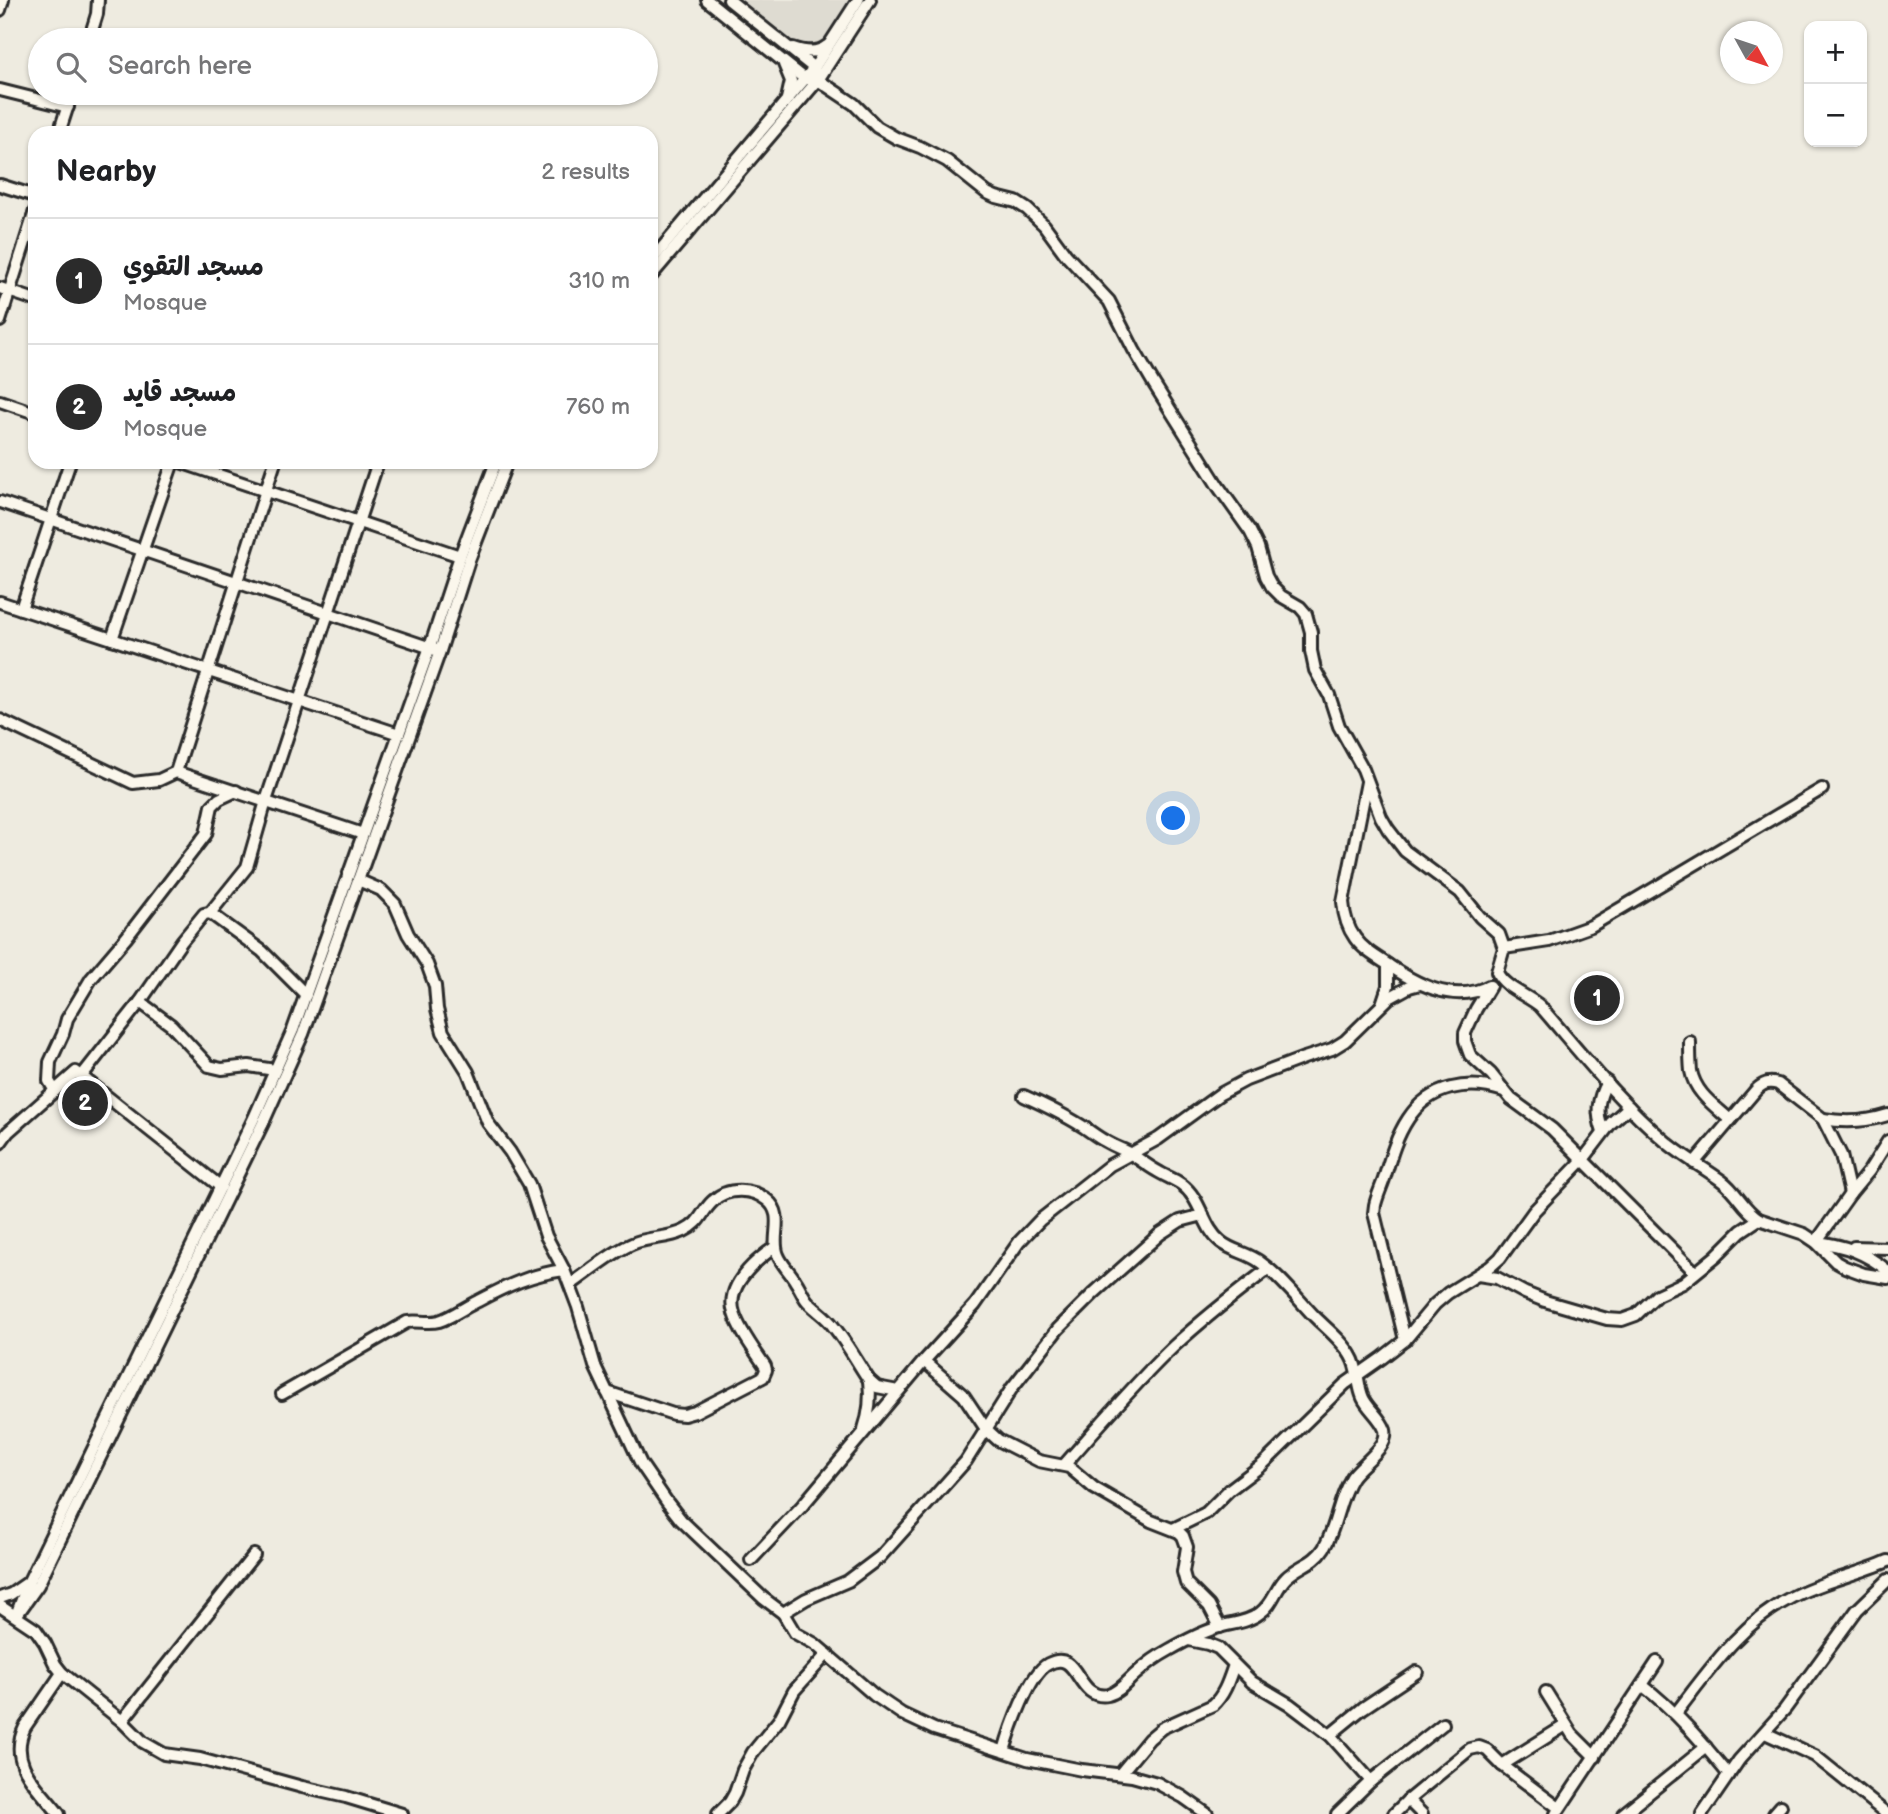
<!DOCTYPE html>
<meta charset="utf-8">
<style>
:root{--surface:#fff;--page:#f2f2f2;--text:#202124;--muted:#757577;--line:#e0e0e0;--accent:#2b2b2b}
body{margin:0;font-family:"Balsamiq Sans","Playpen Sans Arabic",sans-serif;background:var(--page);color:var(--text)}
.controls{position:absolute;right:21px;top:21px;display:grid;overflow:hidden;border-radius:14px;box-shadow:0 2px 5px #0004}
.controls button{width:63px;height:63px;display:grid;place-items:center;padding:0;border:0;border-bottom:2px solid var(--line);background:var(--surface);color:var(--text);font:35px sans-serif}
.compass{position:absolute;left:1720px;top:21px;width:63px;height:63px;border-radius:50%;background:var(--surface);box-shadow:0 2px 5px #0004;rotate:130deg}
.you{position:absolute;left:1174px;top:819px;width:24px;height:24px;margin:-18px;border:5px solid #fff;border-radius:50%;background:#1a73e8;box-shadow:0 0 0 10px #1a73e833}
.badge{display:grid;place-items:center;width:46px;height:46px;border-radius:50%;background:var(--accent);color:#fff;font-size:23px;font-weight:700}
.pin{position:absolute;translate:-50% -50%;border:4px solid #fff;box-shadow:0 2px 7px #0006}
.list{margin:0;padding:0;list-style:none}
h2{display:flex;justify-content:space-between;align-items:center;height:91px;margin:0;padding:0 28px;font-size:30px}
h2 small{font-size:23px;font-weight:400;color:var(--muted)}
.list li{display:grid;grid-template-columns:46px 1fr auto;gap:21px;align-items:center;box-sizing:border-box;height:126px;padding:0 28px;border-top:2px solid var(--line)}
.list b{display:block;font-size:26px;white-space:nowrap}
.list p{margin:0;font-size:23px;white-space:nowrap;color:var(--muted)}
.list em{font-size:23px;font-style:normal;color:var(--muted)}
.icon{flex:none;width:38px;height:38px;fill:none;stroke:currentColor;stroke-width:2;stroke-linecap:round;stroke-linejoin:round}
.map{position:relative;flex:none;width:1888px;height:1814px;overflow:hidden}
.search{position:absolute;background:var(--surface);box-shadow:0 2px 5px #0004;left:28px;top:28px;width:630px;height:77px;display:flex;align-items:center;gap:18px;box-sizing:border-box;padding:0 24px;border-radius:38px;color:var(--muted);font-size:26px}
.panel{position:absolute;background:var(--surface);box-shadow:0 2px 5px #0004;left:28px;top:126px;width:630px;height:343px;border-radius:21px}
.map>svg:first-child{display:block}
.built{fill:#dedbd1}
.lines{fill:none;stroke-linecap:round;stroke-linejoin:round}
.minor-casing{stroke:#2b2b2b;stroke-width:16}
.minor{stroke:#fbf7ec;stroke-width:10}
</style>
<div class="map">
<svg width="1888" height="1814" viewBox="0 0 1888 1814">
<rect width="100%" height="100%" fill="#eeebe0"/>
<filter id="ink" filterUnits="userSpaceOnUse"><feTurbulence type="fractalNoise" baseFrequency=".0143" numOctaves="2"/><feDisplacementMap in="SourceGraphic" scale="14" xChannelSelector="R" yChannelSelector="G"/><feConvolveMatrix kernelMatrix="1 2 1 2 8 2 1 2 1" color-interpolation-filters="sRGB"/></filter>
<g filter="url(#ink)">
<path class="built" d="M729,0H851L826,39L807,49L794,51Z"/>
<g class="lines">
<g class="minor-casing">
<g id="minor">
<path d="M707,0L805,79H812"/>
<path d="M729,0L814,68L818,80L854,104L877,127L896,138L920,147L947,161L987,193L996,197L1016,202L1027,209L1044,225L1066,255L1109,301L1134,350L1154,384L1218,486L1250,531L1258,547L1266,576L1272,587L1281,596L1300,607L1306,614L1311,632V651L1315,670L1329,695L1339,726L1363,769L1381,817L1388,829L1405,851L1460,892L1480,917L1499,934L1504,948L1497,972C1503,987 1527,995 1540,1006C1580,1052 1618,1101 1665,1141C1682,1156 1703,1167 1722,1181C1737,1192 1743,1209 1759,1219L1804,1234L1816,1242L1836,1262L1845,1267L1864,1274L1888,1278"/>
<path d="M0,10L3,0"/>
<path d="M89,40L97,14L98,0"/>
<path d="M793,48C805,52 817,54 827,46"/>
<path d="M784,64L791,81L787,99"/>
<path d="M0,90L68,107"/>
<path d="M59,133L72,93"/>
<path d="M0,185L35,196"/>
<path d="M651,261L814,68L858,0"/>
<path d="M651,276L818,80L870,0"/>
<path d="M0,288L35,300"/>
<path d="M0,321L35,211"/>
<path d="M0,401L35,413"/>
<path d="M180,462L460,556"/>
<path d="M0,502L434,649"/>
<path d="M0,602L399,734"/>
<path d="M21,609L70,462"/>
<path d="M112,639L173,462"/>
<path d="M0,720L133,783L159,780L176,772L275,462"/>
<path d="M176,772L363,834"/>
<path d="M1367,782L1343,902C1344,915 1347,927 1355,938C1362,948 1373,955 1384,962C1414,983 1453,1005 1489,986"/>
<path d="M358,880L381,890L395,904L408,934L427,964L435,986L437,1009L443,1032L468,1072L488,1123L510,1152L529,1184L546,1236L564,1270L578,1307L595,1366L641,1464L667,1502L681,1520L763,1598L783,1613L795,1633L815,1644L874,1695L902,1714L934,1729L1027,1759L1082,1770L1132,1776L1157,1783L1183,1797L1207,1814"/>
<path d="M210,913L247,867L266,801L378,462"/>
<path d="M1504,948L1549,941L1591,926L1822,789"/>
<path d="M1490,986L1476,1009L1465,1033V1041L1470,1055L1491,1074L1511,1099L1552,1129L1695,1272"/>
<path d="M140,1002L182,941L204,914L210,913L262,951L306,995"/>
<path d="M1382,1004L1388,986V965"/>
<path d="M1690,1042C1690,1052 1690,1062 1691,1071C1695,1093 1715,1106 1730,1120"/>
<path d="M81,1077L140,1002L171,1025L209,1066L222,1069L249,1066L275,1070"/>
<path d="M55,1091L49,1081L50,1062L63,1034L67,1019L91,979L126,938L206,834L212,806L219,799L236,791"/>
<path d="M1823,1119C1846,1123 1866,1122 1888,1115"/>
<path d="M1603,1132C1596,1113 1597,1100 1607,1082"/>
<path d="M1888,1141L1869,1171L1850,1194L1816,1242C1844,1245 1866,1253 1888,1271"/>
<path d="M0,1143L8,1132L76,1072L221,1187"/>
<path d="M1694,1163L1756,1090C1763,1083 1769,1081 1778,1084L1823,1119L1841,1155L1850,1194"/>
<path d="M1854,1247L1888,1248"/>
<path d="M1478,1275L1497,1278L1525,1293L1545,1301L1607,1319L1622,1320L1636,1315L1657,1295L1683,1283L1716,1256L1741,1231L1759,1219"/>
<path d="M570,1285C589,1272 616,1249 637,1242C653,1237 669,1238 684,1231C701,1223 701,1212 713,1201C727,1187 752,1188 767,1200C786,1215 770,1237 778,1255C782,1265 791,1273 796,1282C801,1289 803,1298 810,1304C818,1312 827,1317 833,1326C847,1343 857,1362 869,1380L877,1387L898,1391"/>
<path d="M1405,1340L1374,1213L1375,1205C1377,1196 1381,1188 1384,1179C1390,1159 1396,1137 1408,1119C1429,1086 1469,1079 1504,1091"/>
<path d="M924,1361L964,1396L986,1429L998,1440L1039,1461L1069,1467L1094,1488L1151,1521L1179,1532L1183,1536L1187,1547L1183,1572L1186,1583L1209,1606L1220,1627"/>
<path d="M607,1392L673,1414L684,1415L695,1412L763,1377L766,1370L765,1366C755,1351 739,1330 734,1313C725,1286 755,1261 775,1247"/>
<path d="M282,1394L407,1322C418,1320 428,1324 439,1321C452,1317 465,1307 478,1301C506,1286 532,1274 564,1270"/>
<path d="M864,1429C870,1412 871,1397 869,1380"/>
<path d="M1064,1465C1100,1425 1134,1384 1173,1347C1203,1319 1235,1294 1268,1269"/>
<path d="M1173,1529L1206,1513L1229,1490L1262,1465L1345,1384L1382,1358L1405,1340L1435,1304L1448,1293L1490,1267L1500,1258L1534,1211L1582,1161L1611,1123L1629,1107"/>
<path d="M751,1560L802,1506L924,1361L975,1305L1019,1242L1040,1220L1110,1165L1158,1139L1220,1094L1246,1080L1304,1058L1332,1049L1345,1041L1389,998L1409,987L1420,984"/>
<path d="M0,1598L11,1594L27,1583"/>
<path d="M0,1606L36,1630L45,1643L55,1664L62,1673L122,1721L143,1742L164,1754L200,1759L302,1787L346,1797L402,1814"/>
<path d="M18,1610L29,1581L254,1118L293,1030L430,647L460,556L496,462"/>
<path d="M783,1613L806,1599L848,1581L880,1557L966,1461L1012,1388L1058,1329L1094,1293L1160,1234L1180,1221L1203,1215"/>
<path d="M16,1616L38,1585L263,1123L303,1034L440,651L469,560L507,462"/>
<path d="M1189,1640L1208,1644L1218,1648L1252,1682L1289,1704L1330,1735L1371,1781"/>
<path d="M1642,1685C1676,1711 1702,1742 1729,1775"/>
<path d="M1546,1692L1572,1734L1595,1757"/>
<path d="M1676,1713C1711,1668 1740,1624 1792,1597C1822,1581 1857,1575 1888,1561"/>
<path d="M122,1721L254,1555"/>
<path d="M1765,1733L1815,1756L1887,1814"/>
<path d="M1330,1735L1363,1708L1417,1672"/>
<path d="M1004,1751C1010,1730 1029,1674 1048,1664C1080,1647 1075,1701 1108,1695C1120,1692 1129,1679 1138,1672C1148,1663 1158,1656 1169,1650C1185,1641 1202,1632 1219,1627C1233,1623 1249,1622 1260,1613C1273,1604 1275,1589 1286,1578C1298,1566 1315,1563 1324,1548C1337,1526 1338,1499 1352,1477C1362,1463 1389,1447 1385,1430C1381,1418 1368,1409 1363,1398C1357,1385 1359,1369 1351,1356C1343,1341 1326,1328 1314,1316C1297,1298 1280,1276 1260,1262C1248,1253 1232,1251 1221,1242C1202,1227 1202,1199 1181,1184C1174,1179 1165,1176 1157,1171C1148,1166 1139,1159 1130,1153C1122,1149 1113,1146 1105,1141C1097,1137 1090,1131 1082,1126C1063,1114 1044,1105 1024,1096"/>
<path d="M1502,1765L1566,1725"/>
<path d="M1120,1774L1149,1739L1162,1728L1213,1705C1225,1694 1229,1679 1234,1665"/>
<path d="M1408,1800L1422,1814"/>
<path d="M59,1814C38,1787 7,1763 25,1727L62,1673"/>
<path d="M718,1814L730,1802L735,1793L743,1770L753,1752L779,1720L794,1691L827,1654"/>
<path d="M1337,1814L1371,1781L1443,1724"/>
<path d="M1394,1814L1408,1800L1470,1749L1479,1747L1487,1750L1502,1765L1559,1808"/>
<path d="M1556,1814L1657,1662"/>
<path d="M1623,1814L1706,1747"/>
<path d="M1702,1814L1739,1760L1785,1709L1857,1610L1888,1580"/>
<path d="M1774,1814L1781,1806"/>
</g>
</g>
<use href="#minor" class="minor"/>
</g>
</g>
</svg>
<div class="controls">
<button>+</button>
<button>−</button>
</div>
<svg class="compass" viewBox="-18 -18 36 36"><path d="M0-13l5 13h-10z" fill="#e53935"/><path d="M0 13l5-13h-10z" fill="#757577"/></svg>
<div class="you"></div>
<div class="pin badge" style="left:1597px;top:998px">1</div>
<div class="pin badge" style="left:85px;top:1103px">2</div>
<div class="search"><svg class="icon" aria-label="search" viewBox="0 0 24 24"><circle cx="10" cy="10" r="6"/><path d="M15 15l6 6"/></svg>Search here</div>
<section class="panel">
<h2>Nearby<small>2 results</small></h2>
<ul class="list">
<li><span class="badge">1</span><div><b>مسجد التقوي</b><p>Mosque</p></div><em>310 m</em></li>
<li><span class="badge">2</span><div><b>مسجد قايد</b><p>Mosque</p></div><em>760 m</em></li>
</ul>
</section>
</div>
